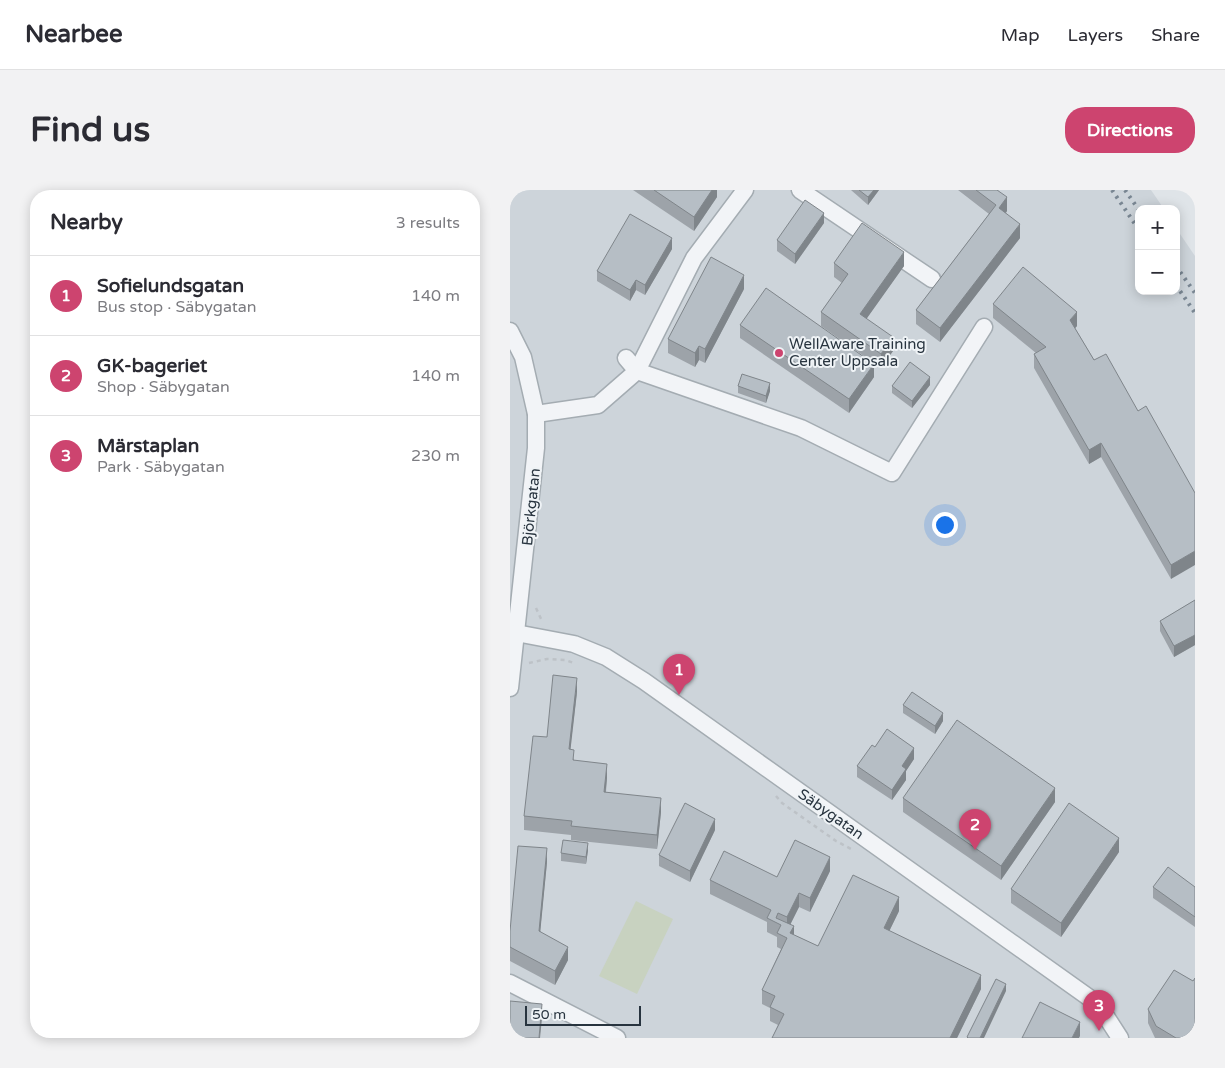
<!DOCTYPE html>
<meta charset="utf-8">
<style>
:root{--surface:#fff;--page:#f2f2f3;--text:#2b2b33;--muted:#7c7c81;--line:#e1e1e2;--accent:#cd446f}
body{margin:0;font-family:"Varela Round",sans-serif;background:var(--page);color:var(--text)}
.controls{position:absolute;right:15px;top:15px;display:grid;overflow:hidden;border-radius:10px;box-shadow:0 2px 12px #0003}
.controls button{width:45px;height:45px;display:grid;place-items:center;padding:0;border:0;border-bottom:1px solid var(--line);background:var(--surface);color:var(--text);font:25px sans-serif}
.scale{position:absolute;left:15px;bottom:12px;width:116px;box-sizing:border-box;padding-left:5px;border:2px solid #28343f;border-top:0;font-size:14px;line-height:18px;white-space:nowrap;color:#28343f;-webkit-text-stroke:4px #eff3f6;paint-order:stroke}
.you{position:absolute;left:434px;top:334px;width:18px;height:18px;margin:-12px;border:4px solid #fff;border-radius:50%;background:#1a73e8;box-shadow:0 0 0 8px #1a73e833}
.badge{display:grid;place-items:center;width:32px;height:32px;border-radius:50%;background:var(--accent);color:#fff;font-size:16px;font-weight:700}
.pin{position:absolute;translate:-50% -41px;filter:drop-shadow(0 1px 2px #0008)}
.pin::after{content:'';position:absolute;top:26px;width:18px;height:15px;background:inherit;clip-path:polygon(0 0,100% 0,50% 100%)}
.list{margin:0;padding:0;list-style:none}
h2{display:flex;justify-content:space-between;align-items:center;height:65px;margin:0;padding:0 20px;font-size:21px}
h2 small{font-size:16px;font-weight:400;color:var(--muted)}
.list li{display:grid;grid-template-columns:32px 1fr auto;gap:15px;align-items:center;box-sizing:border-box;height:80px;padding:0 20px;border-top:1px solid var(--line)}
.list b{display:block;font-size:19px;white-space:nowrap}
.list p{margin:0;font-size:16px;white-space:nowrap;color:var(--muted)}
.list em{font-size:16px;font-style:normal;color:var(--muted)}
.map{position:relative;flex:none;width:685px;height:848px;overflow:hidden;border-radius:20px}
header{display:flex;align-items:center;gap:30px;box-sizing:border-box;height:70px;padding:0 25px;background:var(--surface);border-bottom:1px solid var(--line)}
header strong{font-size:24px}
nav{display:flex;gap:28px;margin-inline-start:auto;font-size:18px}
.intro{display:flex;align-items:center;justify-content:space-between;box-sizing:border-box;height:120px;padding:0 30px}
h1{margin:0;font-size:35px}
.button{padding:12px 22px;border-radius:20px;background:var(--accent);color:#fff;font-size:18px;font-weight:700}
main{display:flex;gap:30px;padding:0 30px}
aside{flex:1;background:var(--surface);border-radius:20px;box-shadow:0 2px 12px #0003}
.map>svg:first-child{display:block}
.built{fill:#cdd4da}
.green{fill:#c8d2c0}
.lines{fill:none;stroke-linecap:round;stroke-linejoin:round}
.minor-casing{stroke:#a4acb2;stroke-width:19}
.path{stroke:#bdc2c7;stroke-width:2.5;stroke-dasharray:4 4;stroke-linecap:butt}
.minor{stroke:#f2f4f7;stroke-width:16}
.rail{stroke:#798692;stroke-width:4;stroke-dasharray:2.5 5;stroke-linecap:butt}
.wall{fill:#9da3a9}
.shaded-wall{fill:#7f858a}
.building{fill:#b6bec5;stroke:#7f858a}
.poi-dot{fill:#cd446f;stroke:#eff3f6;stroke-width:2}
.labels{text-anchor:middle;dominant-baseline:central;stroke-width:4;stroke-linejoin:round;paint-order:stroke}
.poi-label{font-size:15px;fill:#28343f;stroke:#eff3f6;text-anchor:start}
.street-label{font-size:15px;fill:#28343f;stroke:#eff3f6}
</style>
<header>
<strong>Nearbee</strong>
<nav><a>Map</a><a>Layers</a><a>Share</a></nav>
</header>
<div class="intro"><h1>Find us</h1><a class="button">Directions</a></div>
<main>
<aside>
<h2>Nearby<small>3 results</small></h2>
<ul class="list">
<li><span class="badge">1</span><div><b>Sofielundsgatan</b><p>Bus stop · Säbygatan</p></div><em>140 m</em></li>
<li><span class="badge">2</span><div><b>GK-bageriet</b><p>Shop · Säbygatan</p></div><em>140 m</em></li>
<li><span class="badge">3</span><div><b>Märstaplan</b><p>Park · Säbygatan</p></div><em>230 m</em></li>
</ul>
</aside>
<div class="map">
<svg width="685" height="848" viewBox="0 0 685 848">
<rect width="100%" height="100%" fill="#dfe4e8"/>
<path class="built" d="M0,0H641L654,19H629V101H666V38L685,66V848H0Z"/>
<path class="green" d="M126,711L163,729L127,804L89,786Z"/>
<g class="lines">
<g class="minor-casing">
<g id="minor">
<path d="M290,0L422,89"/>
<path d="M0,141L13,167L26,224V258L0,498"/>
<path d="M116,168L127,181L291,238L382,283L474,137"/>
<path d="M26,224L88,215L127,181L184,68L235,0"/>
<path d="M6,443L64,454L96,467L134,491L588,814L610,848"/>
<path d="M0,793L107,848"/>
</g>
</g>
<g class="path">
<path d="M26,418L32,431"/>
<path d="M19,473L37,469L55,470L64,473"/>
<path d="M266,606L272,613L326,651L343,660"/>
</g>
<use href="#minor" class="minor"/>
<g class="rail">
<path d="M602,0L629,40"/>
<path d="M615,0L629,20"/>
<path d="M666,76L685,103"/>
<path d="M666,95L685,123"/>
</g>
</g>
<g class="wall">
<path d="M123,0H207V7L184,41Z"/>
<path d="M341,0H369L358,15Z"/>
<path d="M448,0H488L497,21L496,23L510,48L430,152L406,134V120L479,24Z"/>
<path d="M314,33L285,74L267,61V50Z"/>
<path d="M162,59L135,105L126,100L120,111L87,91V81Z"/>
<path d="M324,73L394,76L356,129L383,161L371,178L311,136V122L332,93L324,87Z"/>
<path d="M234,99L195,173L189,170L185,177L158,163V149Z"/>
<path d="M483,114L567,136L565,138L584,170L628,221L685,303L661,389L591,267L579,274L524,178V164L526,163L483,128Z"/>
<path d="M230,135L364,187L339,223L230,148Z"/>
<path d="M420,195L402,218L382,203V196Z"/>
<path d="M228,196L260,201L256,213L228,203Z"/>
<path d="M685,410V455L664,467L650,441V431Z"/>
<path d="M67,502L60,559L64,570L97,588L96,602L151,622L147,659L61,650V645L14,640V626L37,547Z"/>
<path d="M393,515L433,531L425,544L393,523Z"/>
<path d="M365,557L404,569L396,581V590L382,610L347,587V576Z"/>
<path d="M393,608L545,612L491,690L393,622Z"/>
<path d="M205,640L180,692L149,676V665Z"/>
<path d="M78,660L76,674L51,671V663Z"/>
<path d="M609,662L551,747L501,713V699Z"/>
<path d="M37,672L30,741L58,770L45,795L0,771V741Z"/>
<path d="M320,681L300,722L289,717L280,735L284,745L308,756L389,721L379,741L471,799L447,848H262L268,835L260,831V818L252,814V800L271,759L267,757V747L257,742V732L200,704V690L267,687Z"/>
<path d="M643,697H685V737L643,708Z"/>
<path d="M683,791L685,848H645L638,833V819Z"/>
</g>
<g class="shaded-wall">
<path d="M202,0H207V7L184,41V27Z"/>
<path d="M364,0H369L358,15V7Z"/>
<path d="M497,7V21L489,31V18Z"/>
<path d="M314,23V33L285,74V64Z"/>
<path d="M510,34V48L430,152V138Z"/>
<path d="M162,48V59L135,105V95Z"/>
<path d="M394,62V76L350,138V124Z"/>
<path d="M234,85V99L195,173V159Z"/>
<path d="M126,90V100L120,111V100Z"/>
<path d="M567,122V136L560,144V130Z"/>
<path d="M383,147V161L371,178V164Z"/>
<path d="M189,156V170L185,177V163Z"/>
<path d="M364,174V187L339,223V209Z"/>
<path d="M420,187V195L402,218V211Z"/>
<path d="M260,193V201L256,213V206Z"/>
<path d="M591,253V267L579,274V260Z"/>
<path d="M685,361V375L661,389V375Z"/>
<path d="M685,445V455L664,467V456Z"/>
<path d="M67,488V502L59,573V559Z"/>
<path d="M433,523V531L425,544V536Z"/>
<path d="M404,558V569L396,581V590L382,610V600L392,576Z"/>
<path d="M97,574V588L94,616V602Z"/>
<path d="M545,598V612L491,690V676Z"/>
<path d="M151,608V622L147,659V645Z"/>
<path d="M205,629V640L180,692V681Z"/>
<path d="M609,648V662L551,747V733Z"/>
<path d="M78,653V660L76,674V667Z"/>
<path d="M37,658V672L29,755V741Z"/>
<path d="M320,667V681L300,722V708Z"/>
<path d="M289,703V717L277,741V727Z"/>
<path d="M389,707V721L374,752V738Z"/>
<path d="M284,736V750L280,743Z"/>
<path d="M58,757V770L45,795V781Z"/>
<path d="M471,785V799L447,848H440Z"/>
<path d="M496,794V801L474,848H470Z"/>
<path d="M32,814V828L30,848H29Z"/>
<path d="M570,832V846L569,848H562Z"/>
</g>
<g class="building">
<path d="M144,0H202L184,27Z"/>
<path d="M349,0H364L358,7Z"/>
<path d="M466,0H487L497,7L489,18L510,34L430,138L406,120L486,15Z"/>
<path d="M295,10L314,23L285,64L267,50Z"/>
<path d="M120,24L162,48L135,95L126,90L120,100L87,81Z"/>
<path d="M352,33L394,62L350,124L383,147L371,164L311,122L338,84L324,73Z"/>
<path d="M201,67L234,85L195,159L189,156L185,163L158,149Z"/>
<path d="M513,77L567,122L560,130L584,170L596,164L628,221L636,216L685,303V361L661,375L591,253L579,260L524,164L536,157L483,114Z"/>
<path d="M256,98L364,174L339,209L230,135Z"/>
<path d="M400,172L420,187L402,211L382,196Z"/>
<path d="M232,184L260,193L256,206L228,196Z"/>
<path d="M685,410V445L664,456L650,431Z"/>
<path d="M43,485L67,488L59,559L64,560L63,570L97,574L94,602L151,608L147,645L61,636L62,631L14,626L23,546L37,547Z"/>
<path d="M402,502L433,523L425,536L393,515Z"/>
<path d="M447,530L545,598L491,676L393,608Z"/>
<path d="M377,539L404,558L392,576L396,579L382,600L347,576L362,555L365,557Z"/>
<path d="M175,613L205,629L180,681L149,665Z"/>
<path d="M559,613L609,648L551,733L501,699Z"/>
<path d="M53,650L78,653L76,667L51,663Z"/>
<path d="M285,650L320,667L300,708L289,703L277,727L268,723L266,728L284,736L280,743L308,756L343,685L389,707L374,738L471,785L440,848H262L274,824L260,817L265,806L252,800L277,748L267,743L271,735L257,728L261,720L200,690L214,661L267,687Z"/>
<path d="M8,656L37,658L29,741L58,757L45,781L0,757V741Z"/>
<path d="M658,677L685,697V727L643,697Z"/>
<path d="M664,780L683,791L685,788V845L683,848H666L646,836L638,819Z"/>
<path d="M486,789L496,794L470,848H458L457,847Z"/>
<path d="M0,811L32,814L29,848H0Z"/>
<path d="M530,812L570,832L562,848H512Z"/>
</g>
<circle class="poi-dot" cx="269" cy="163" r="5"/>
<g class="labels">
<g class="poi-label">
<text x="279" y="154">WellAware Training<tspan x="279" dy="17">Center Uppsala</tspan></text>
</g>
<g class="street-label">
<text transform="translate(21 317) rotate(-84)">Björkgatan</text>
<text transform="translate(321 624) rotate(35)">Säbygatan</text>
</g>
</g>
</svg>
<div class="controls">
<button>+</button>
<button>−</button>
</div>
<div class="scale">50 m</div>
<div class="you"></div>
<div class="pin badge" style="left:169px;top:505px">1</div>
<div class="pin badge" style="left:465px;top:660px">2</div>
<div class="pin badge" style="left:589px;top:841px">3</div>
</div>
</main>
